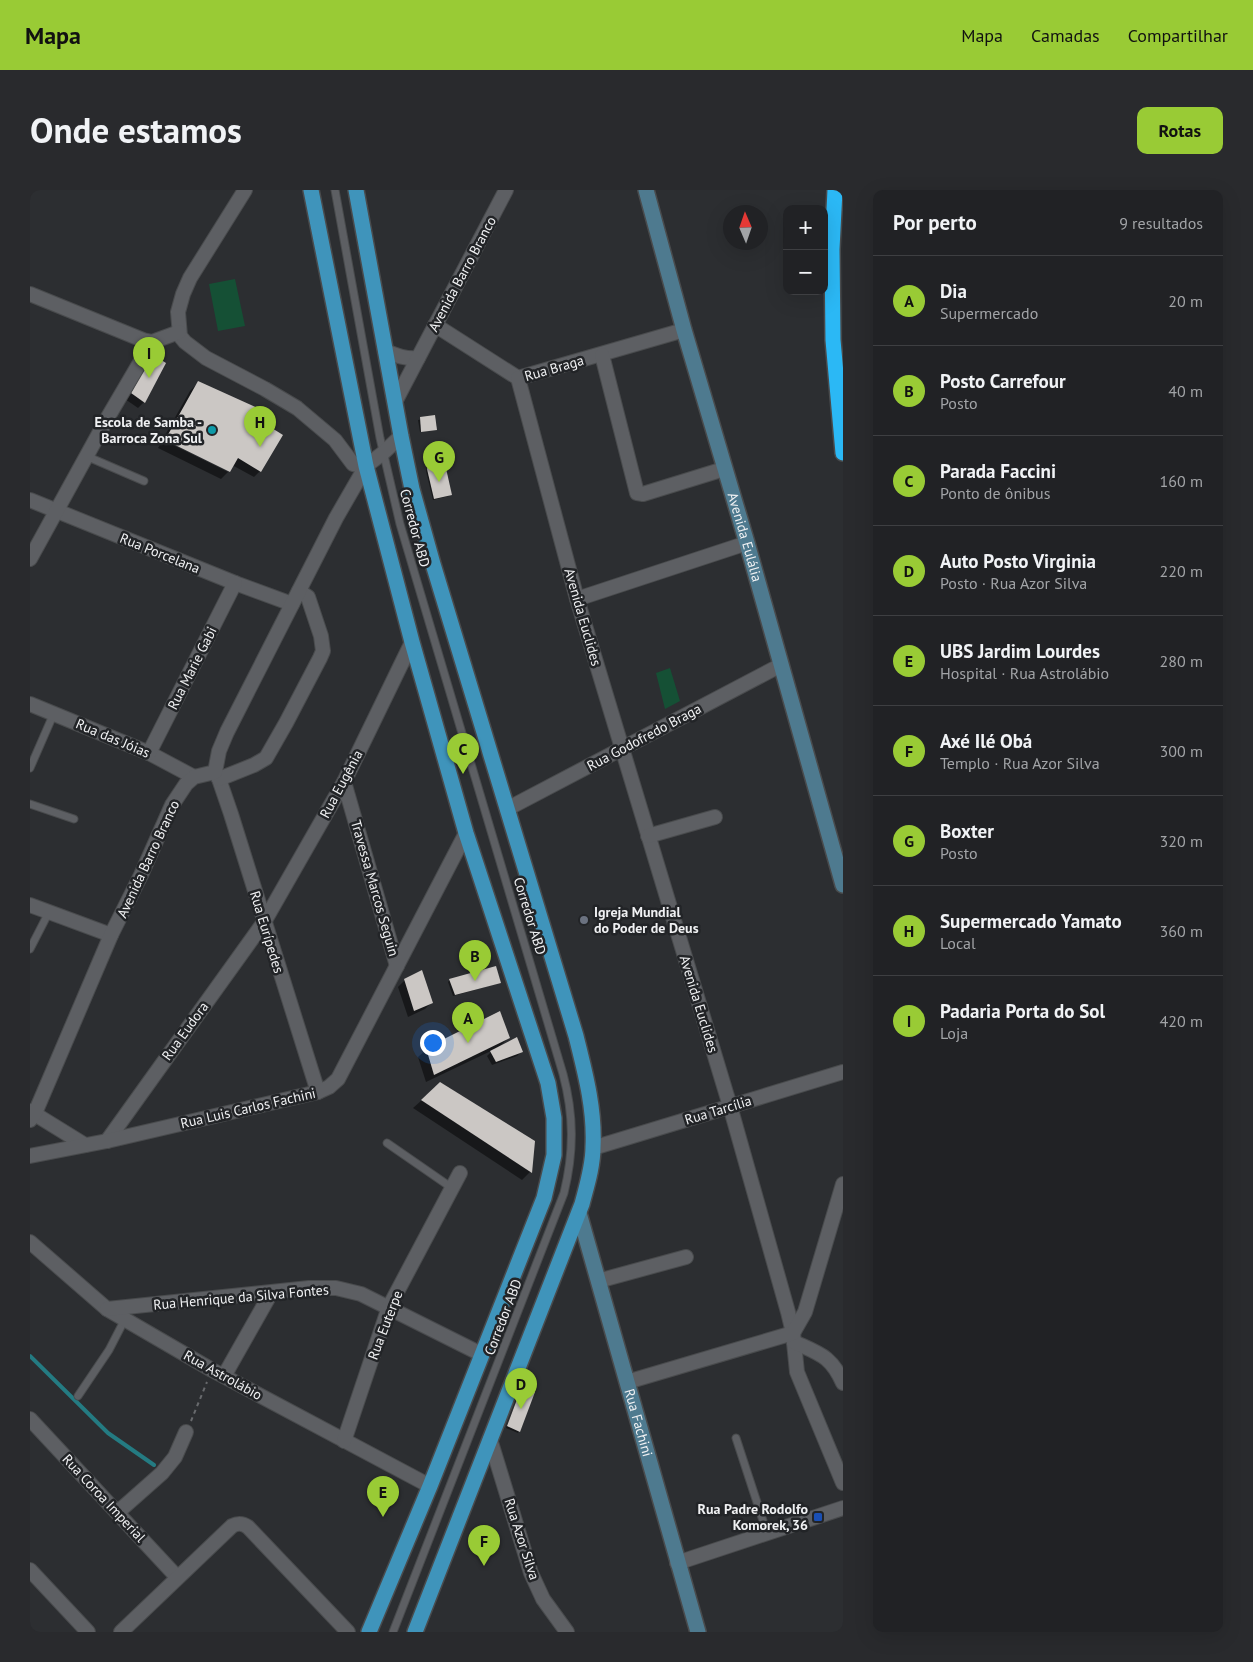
<!DOCTYPE html>
<html lang="pt">
<meta charset="utf-8">
<style>
:root{--surface:#212225;--page:#292a2d;--text:#f1f3f6;--muted:#a2a4a7;--line:#3e3f42;--accent:#99cb35}
body{margin:0;font-family:"PT Sans",sans-serif;background:var(--page);color:var(--text)}
.controls{position:absolute;right:15px;top:15px;display:grid;overflow:hidden;border-radius:10px;box-shadow:0 5px 20px #0002}
.controls button{width:45px;height:45px;display:grid;place-items:center;padding:0;border:0;border-bottom:1px solid var(--line);background:var(--surface);color:var(--text);font:25px sans-serif}
.compass{position:absolute;left:693px;top:15px;width:45px;height:45px;border-radius:50%;background:var(--surface);box-shadow:0 5px 20px #0002;rotate:358deg}
.you{position:absolute;left:402px;top:852px;width:18px;height:18px;margin:-12px;border:4px solid #fff;border-radius:50%;background:#1a73e8;box-shadow:0 0 0 8px #1a73e833}
.badge{display:grid;place-items:center;width:32px;height:32px;border-radius:50%;background:var(--accent);color:#111;font-size:16px;font-weight:700}
.pin{position:absolute;translate:-50% -41px;filter:drop-shadow(0 1px 2px #0008)}
.pin::after{content:'';position:absolute;top:26px;width:18px;height:15px;background:inherit;clip-path:polygon(0 0,100% 0,50% 100%)}
.list{margin:0;padding:0;list-style:none}
h2{display:flex;justify-content:space-between;align-items:center;height:65px;margin:0;padding:0 20px;font-size:21px}
h2 small{font-size:16px;font-weight:400;color:var(--muted)}
.list li{display:grid;grid-template-columns:32px 1fr auto;gap:15px;align-items:center;box-sizing:border-box;height:90px;padding:0 20px;border-top:1px solid var(--line)}
.list b{display:block;font-size:19px;white-space:nowrap}
.list p{margin:0;font-size:16px;white-space:nowrap;color:var(--muted)}
.list em{font-size:16px;font-style:normal;color:var(--muted)}
.map{position:relative;flex:none;width:813px;height:1442px;overflow:hidden;border-radius:10px}
header{display:flex;align-items:center;gap:30px;box-sizing:border-box;height:70px;padding:0 25px;background:var(--accent);color:#111}
header strong{font-size:24px}
nav{display:flex;gap:28px;margin-inline-start:auto;font-size:18px}
.intro{display:flex;align-items:center;justify-content:space-between;box-sizing:border-box;height:120px;padding:0 30px}
h1{margin:0;font-size:35px}
.button{padding:12px 22px;border-radius:10px;background:var(--accent);color:#111;font-size:18px;font-weight:700}
main{display:flex;gap:30px;padding:0 30px}
aside{flex:1;background:var(--surface);border-radius:10px;box-shadow:0 5px 20px #0002}
.map>svg:first-child{display:block}
.green{fill:#155035}
.shadow{fill:#0007}
.lines{fill:none;stroke-linecap:round;stroke-linejoin:round}
.stream{stroke:#247b82;stroke-width:4}
.building{fill:#cbc7c4}
.lane-casing{stroke:#494b4d;stroke-width:9}
.street-casing{stroke:#494b4d;stroke-width:16}
.secondary-casing{stroke:#494b4d;stroke-width:18}
.primary-casing{stroke:#494b4d;stroke-width:18}
.highway-casing{stroke:#494b4d;stroke-width:18}
.path{stroke:#686a6d;stroke-width:2;stroke-dasharray:4 4;stroke-linecap:butt}
.lane{stroke:#5d5f63;stroke-width:7}
.street{stroke:#5d5f63;stroke-width:14}
.secondary{stroke:#4e7a8f;stroke-width:15}
.primary{stroke:#3f94bb;stroke-width:15}
.highway{stroke:#2bb8f5;stroke-width:15}
.culture-dot{fill:#0f9aa8;stroke:#222427;stroke-width:2}
.worship-dot{fill:#6b7280;stroke:#222427;stroke-width:2}
.transit-dot{fill:#1a4fb4;stroke:#222427;stroke-width:2}
.labels{text-anchor:middle;dominant-baseline:central;stroke-width:5;stroke-linejoin:round;paint-order:stroke}
.street-label{font-size:14px;fill:#f0f1f3;stroke:#222427}
.poi-label{font-size:14px;font-weight:bold;fill:#f0f1f3;stroke:#222427;text-anchor:end}
</style>
<header>
<strong>Mapa</strong>
<nav><a>Mapa</a><a>Camadas</a><a>Compartilhar</a></nav>
</header>
<div class="intro"><h1>Onde estamos</h1><a class="button">Rotas</a></div>
<main>
<div class="map">
<svg width="813" height="1442" viewBox="0 0 813 1442">
<rect width="100%" height="100%" fill="#2c2e31"/>
<g class="green">
<path d="M205,89L215,136L188,141L179,94Z"/>
<path d="M640,478L650,511L635,519L626,483Z"/>
</g>
<g class="shadow">
<path d="M121,168L134,174L114,212L108,218L95,209L115,175Z"/>
<path d="M168,193L224,235L230,281L224,287L202,275L198,282V279L134,247L160,201Z"/>
<path d="M404,227L405,239L390,242L388,230Z"/>
<path d="M133,250L198,282L191,289L128,258Z"/>
<path d="M403,256L419,306L403,310L396,281Z"/>
<path d="M391,782L401,813L395,819L378,827L368,797L374,791Z"/>
<path d="M420,790L469,793L423,806L418,792Z"/>
<path d="M478,848L469,857L491,862L487,866L462,875L457,866L463,860L396,892L388,867L397,859Z"/>
<path d="M411,893L504,952L500,982L492,990L383,918Z"/>
<path d="M491,1199L489,1241L488,1243L476,1238Z"/>
</g>
<g class="lines">
<path class="stream" d="M0,1166L78,1243L124,1275"/>
</g>
<g class="building">
<path d="M125,166L136,173L115,213L101,203L121,167Z"/>
<path d="M168,191L234,221L229,230L253,245L231,282L208,268L200,282L135,250Z"/>
<path d="M405,225L407,240L391,242L390,227Z"/>
<path d="M403,255L413,265L422,305L404,309L397,279Z"/>
<path d="M466,776L471,793L425,805L419,789Z"/>
<path d="M392,780L403,813L384,821L374,789Z"/>
<path d="M470,821L480,848L404,885L396,858Z"/>
<path d="M487,847L493,862L466,872L460,861Z"/>
<path d="M410,892L505,951L502,983L391,910Z"/>
<path d="M492,1196L505,1202L490,1242L477,1236Z"/>
</g>
<g class="lines">
<g class="lane-casing">
<g id="lane">
<path d="M305,0L350,248L370,334L533,884C544,925 544,962 534,1003L363,1442"/>
<path d="M56,266L114,291"/>
<path d="M0,578L24,523"/>
<path d="M0,614L44,629"/>
<path d="M0,759L19,722"/>
<path d="M357,953L422,998"/>
<path d="M48,1206L79,1160L95,1129"/>
<path d="M706,1248L737,1343"/>
</g>
</g>
<g class="street-casing">
<g id="street">
<path d="M215,0L160,88L153,104L148,122L150,146L155,152L176,168L235,199L267,218L305,250L323,274L336,276L353,263L371,246"/>
<path d="M0,104L113,150L122,152L149,142"/>
<path d="M405,135L488,188L654,140"/>
<path d="M355,161C367,166 376,169 388,168"/>
<path d="M572,165L607,303L613,304L694,279"/>
<path d="M488,188L547,409L700,916L758,1122L763,1143L767,1182L813,1293"/>
<path d="M365,212L476,0"/>
<path d="M0,310L205,393L262,414"/>
<path d="M0,369L78,227L122,152"/>
<path d="M547,409L717,353"/>
<path d="M0,514L119,563L164,587"/>
<path d="M119,563L205,393"/>
<path d="M185,582L189,589L201,624L288,902"/>
<path d="M189,589L224,575L236,568L256,533L290,468L293,461L291,446L278,407L269,401"/>
<path d="M314,592L367,776"/>
<path d="M477,619L751,475"/>
<path d="M618,646L685,627"/>
<path d="M0,715L81,745"/>
<path d="M0,921L55,955"/>
<path d="M0,930L5,923L81,745L111,685L142,615L156,594L164,587L185,582L189,561L197,542L306,328L336,276"/>
<path d="M77,951L234,732L314,592L382,452"/>
<path d="M563,958L813,882"/>
<path d="M0,966L77,951L288,902L299,897L308,889L436,643"/>
<path d="M0,1052L77,1119L182,1180L400,1296"/>
<path d="M568,1091L656,1067"/>
<path d="M77,1119L279,1098H306L331,1104L451,1164"/>
<path d="M764,1152C790,1164 801,1166 813,1193"/>
<path d="M194,1186L241,1103"/>
<path d="M597,1192L763,1143L775,1122L813,994"/>
<path d="M0,1229L147,1387"/>
<path d="M460,1249L501,1383L513,1409L537,1442"/>
<path d="M314,1251L359,1117L430,983"/>
<path d="M88,1322L132,1283L145,1267L156,1242"/>
<path d="M647,1373L813,1318"/>
<path d="M0,1380L58,1442"/>
<path d="M91,1442L202,1336C208,1333 212,1333 218,1337L318,1442"/>
</g>
</g>
<g class="secondary-casing">
<g id="secondary">
<path id="s1" d="M616,0L654,140L717,353L813,695"/>
<path id="s2" d="M549,1023L668,1442"/>
</g>
</g>
<g class="primary-casing">
<g id="primary">
<path d="M281,0L336,276L382,452L436,643L518,893L524,928V965L514,1008L400,1296L339,1442"/>
<path d="M326,0L371,246L382,299L403,374L546,846C555,882 565,919 563,957C563,976 557,995 552,1014L385,1442"/>
</g>
</g>
<g class="highway-casing">
<path id="highway" d="M805,0L802,59L803,150L813,263"/>
</g>
<path class="path" d="M161,1231L177,1192"/>
<use href="#lane" class="lane"/>
<use href="#street" class="street"/>
<use href="#secondary" class="secondary"/>
<use href="#primary" class="primary"/>
<use href="#highway" class="highway"/>
</g>
<circle class="culture-dot" cx="182" cy="240" r="5"/>
<circle class="worship-dot" cx="554" cy="730" r="5"/>
<rect class="transit-dot" x="783" y="1322" width="10" height="10" rx="2.5"/>
<g class="labels">
<g class="street-label">
<text transform="translate(432 84) rotate(-62)">Avenida Barro Branco</text>
<text transform="translate(524 178) rotate(-16)">Rua Braga</text>
<text transform="translate(385 338) rotate(75)">Corredor ABD</text>
<text stroke="none"><textPath href="#s1" startOffset="361">Avenida Eulália</textPath></text>
<text transform="translate(130 363) rotate(22)">Rua Porcelana</text>
<text transform="translate(553 427) rotate(74)">Avenida Euclides</text>
<text transform="translate(162 478) rotate(-63)">Rua Marie Gabi</text>
<text transform="translate(614 547) rotate(-28)">Rua Godofredo Braga</text>
<text transform="translate(83 548) rotate(23)">Rua das Jóias</text>
<text transform="translate(311 594) rotate(-62)">Rua Eugênia</text>
<text transform="translate(118 669) rotate(-65)">Avenida Barro Branco</text>
<text transform="translate(345 698) rotate(74)">Travessa Marcos Seguin</text>
<text transform="translate(500 726) rotate(73)">Corredor ABD</text>
<text transform="translate(237 742) rotate(73)">Rua Eurípedes</text>
<text transform="translate(669 814) rotate(73)">Avenida Euclides</text>
<text transform="translate(155 841) rotate(-54)">Rua Eudora</text>
<text transform="translate(218 918) rotate(-13)">Rua Luis Carlos Fachini</text>
<text transform="translate(688 920) rotate(-17)">Rua Tarcília</text>
<text transform="translate(211 1107) rotate(-5)">Rua Henrique da Silva Fontes</text>
<text transform="translate(473 1127) rotate(-69)">Corredor ABD</text>
<text transform="translate(355 1135) rotate(-69)">Rua Euterpe</text>
<text transform="translate(193 1185) rotate(29)">Rua Astrolábio</text>
<text stroke="none"><textPath href="#s2" startOffset="218">Rua Fachini</textPath></text>
<text transform="translate(74 1308) rotate(47)">Rua Coroa Imperial</text>
<text transform="translate(492 1349) rotate(72)">Rua Azor Silva</text>
</g>
<g class="poi-label">
<text x="172" y="232">Escola de Samba -<tspan x="172" dy="16">Barroca Zona Sul</tspan></text>
<text x="564" y="722" text-anchor="start">Igreja Mundial<tspan x="564" dy="16">do Poder de Deus</tspan></text>
<text x="778" y="1319">Rua Padre Rodolfo<tspan x="778" dy="16">Komorek, 36</tspan></text>
</g>
</g>
</svg>
<div class="controls">
<button>+</button>
<button>−</button>
</div>
<svg class="compass" viewBox="-18 -18 36 36"><path d="M0-13l5 13h-10z" fill="#e53935"/><path d="M0 13l5-13h-10z" fill="#a2a4a7"/></svg>
<div class="you"></div>
<div class="pin badge" style="left:438px;top:853px">A</div>
<div class="pin badge" style="left:445px;top:791px">B</div>
<div class="pin badge" style="left:433px;top:584px">C</div>
<div class="pin badge" style="left:491px;top:1219px">D</div>
<div class="pin badge" style="left:353px;top:1327px">E</div>
<div class="pin badge" style="left:454px;top:1376px">F</div>
<div class="pin badge" style="left:409px;top:292px">G</div>
<div class="pin badge" style="left:230px;top:257px">H</div>
<div class="pin badge" style="left:119px;top:188px">I</div>
</div>
<aside>
<h2>Por perto<small>9 resultados</small></h2>
<ul class="list">
<li><span class="badge">A</span><div><b>Dia</b><p>Supermercado</p></div><em>20 m</em></li>
<li><span class="badge">B</span><div><b>Posto Carrefour</b><p>Posto</p></div><em>40 m</em></li>
<li><span class="badge">C</span><div><b>Parada Faccini</b><p>Ponto de ônibus</p></div><em>160 m</em></li>
<li><span class="badge">D</span><div><b>Auto Posto Virginia</b><p>Posto · Rua Azor Silva</p></div><em>220 m</em></li>
<li><span class="badge">E</span><div><b>UBS Jardim Lourdes</b><p>Hospital · Rua Astrolábio</p></div><em>280 m</em></li>
<li><span class="badge">F</span><div><b>Axé Ilé Obá</b><p>Templo · Rua Azor Silva</p></div><em>300 m</em></li>
<li><span class="badge">G</span><div><b>Boxter</b><p>Posto</p></div><em>320 m</em></li>
<li><span class="badge">H</span><div><b>Supermercado Yamato</b><p>Local</p></div><em>360 m</em></li>
<li><span class="badge">I</span><div><b>Padaria Porta do Sol</b><p>Loja</p></div><em>420 m</em></li>
</ul>
</aside>
</main>
